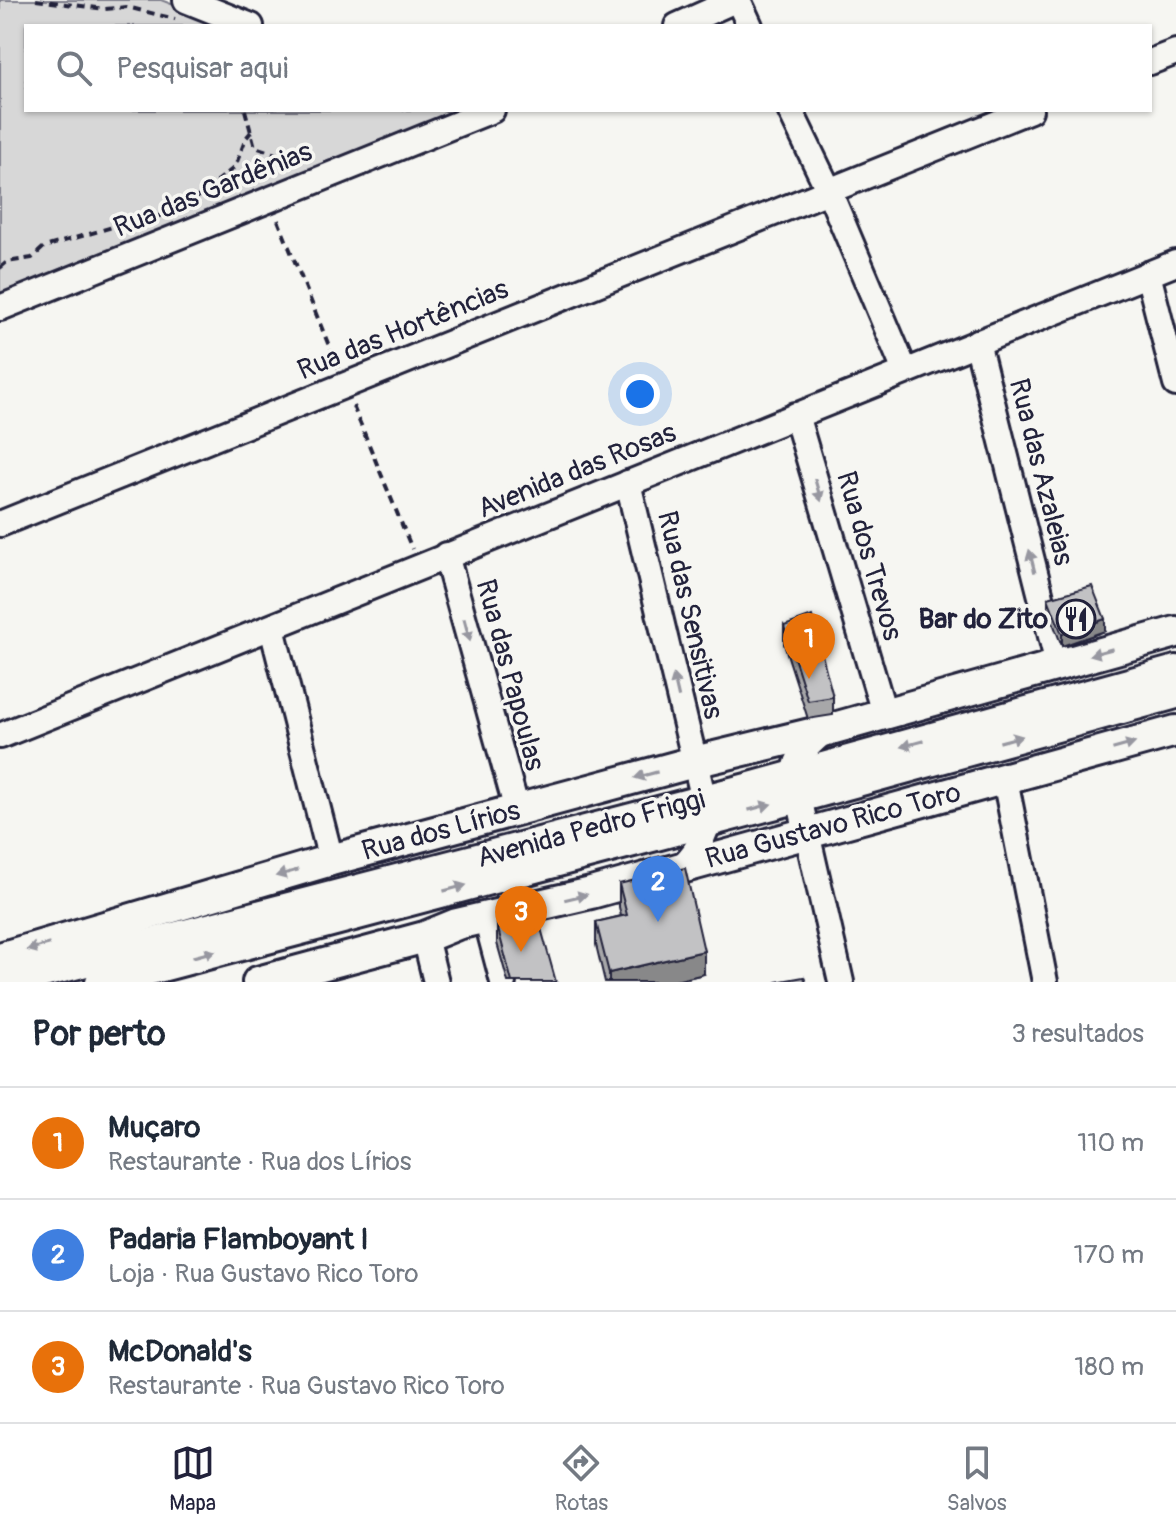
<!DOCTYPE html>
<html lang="pt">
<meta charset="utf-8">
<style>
:root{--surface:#fff;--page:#f6f6f7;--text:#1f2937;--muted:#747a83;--line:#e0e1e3;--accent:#22223b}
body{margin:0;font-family:Pangolin,sans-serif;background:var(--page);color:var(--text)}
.you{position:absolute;left:640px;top:394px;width:28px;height:28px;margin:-20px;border:6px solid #fff;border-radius:50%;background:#1a73e8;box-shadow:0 0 0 12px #1a73e833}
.badge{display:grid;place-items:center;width:52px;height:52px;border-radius:50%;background:var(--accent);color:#fff;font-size:26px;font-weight:700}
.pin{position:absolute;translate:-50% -66px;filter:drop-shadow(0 2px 4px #0008)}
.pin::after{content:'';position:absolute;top:42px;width:28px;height:24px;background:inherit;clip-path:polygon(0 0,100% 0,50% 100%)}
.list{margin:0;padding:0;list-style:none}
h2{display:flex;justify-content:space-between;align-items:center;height:104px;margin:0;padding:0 32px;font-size:34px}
h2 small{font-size:26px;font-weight:400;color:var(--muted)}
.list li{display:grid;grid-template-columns:52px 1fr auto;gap:24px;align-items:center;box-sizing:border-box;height:112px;padding:0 32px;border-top:2px solid var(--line)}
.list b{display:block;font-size:30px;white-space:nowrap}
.list p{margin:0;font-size:26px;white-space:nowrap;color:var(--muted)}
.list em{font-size:26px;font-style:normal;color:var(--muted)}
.icon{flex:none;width:44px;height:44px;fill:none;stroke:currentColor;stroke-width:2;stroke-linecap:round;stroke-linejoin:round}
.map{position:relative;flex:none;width:1176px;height:982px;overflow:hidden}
.search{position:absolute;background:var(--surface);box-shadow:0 2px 6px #0004;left:24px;right:24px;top:24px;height:88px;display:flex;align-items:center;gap:20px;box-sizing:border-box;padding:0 28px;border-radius:0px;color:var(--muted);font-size:30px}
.sheet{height:440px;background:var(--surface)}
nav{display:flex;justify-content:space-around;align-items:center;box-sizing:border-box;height:112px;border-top:2px solid var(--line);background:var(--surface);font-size:22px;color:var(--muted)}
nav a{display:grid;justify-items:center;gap:4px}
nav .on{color:var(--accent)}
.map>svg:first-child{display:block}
.green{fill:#d7d7d7;stroke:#7c7c89;stroke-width:2}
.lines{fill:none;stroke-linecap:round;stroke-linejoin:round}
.minor-casing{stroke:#22223b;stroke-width:30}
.major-casing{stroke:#22223b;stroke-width:36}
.path{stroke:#22223b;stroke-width:4;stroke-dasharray:8 6;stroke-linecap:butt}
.minor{stroke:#f6f6f2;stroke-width:24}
.major{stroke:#f6f6f2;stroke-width:30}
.wall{fill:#a7a7a9;stroke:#22223b;stroke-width:2}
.shaded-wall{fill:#888889;stroke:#22223b;stroke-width:2}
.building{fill:#c2c2c4;stroke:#22223b;stroke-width:2}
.oneway{fill:#9797a0}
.labels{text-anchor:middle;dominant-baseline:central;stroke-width:7;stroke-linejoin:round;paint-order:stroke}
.street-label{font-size:28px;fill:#22223b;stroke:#f6f6f2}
.poi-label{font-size:28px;font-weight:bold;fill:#22223b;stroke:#f6f6f2;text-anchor:end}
</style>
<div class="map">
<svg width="1176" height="982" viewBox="0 0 1176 982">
<rect width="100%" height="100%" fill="#f6f6f2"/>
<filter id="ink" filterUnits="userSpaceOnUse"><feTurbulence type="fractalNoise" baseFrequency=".0125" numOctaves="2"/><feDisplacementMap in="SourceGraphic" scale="16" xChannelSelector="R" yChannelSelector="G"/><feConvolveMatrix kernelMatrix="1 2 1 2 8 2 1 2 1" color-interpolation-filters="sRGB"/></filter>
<g filter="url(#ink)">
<path class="green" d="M0,0H161L228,26H26V110H443L451,113L0,295Z"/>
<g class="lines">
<g class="minor-casing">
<g id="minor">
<path d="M186,0L251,26"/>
<path d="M738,0L750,26"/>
<path d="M677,26L735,0"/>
<path d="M1150,62L1176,52"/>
<path d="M790,110L829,191L905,371"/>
<path d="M1148,274L1176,384"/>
<path d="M0,308L492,110"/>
<path d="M977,342L1058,664"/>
<path d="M796,415L884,713"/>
<path d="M628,483L709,821C702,842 695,854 679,869"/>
<path d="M0,524L1030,110"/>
<path d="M446,555L517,810"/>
<path d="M272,628L331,860"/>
<path d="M826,730C809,745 797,753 794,776L841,982"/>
<path d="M0,736L1176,263"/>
<path d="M1005,779L1045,982"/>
<path d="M486,918L503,982"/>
<path d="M425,937L436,982"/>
</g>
</g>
<g class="major-casing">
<g id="major">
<path d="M0,958L331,860L694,762L827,730L1176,632"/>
<path d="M5,982L747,789L1176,671"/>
<path d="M101,982L799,797L1176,693"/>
<path d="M258,982L425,937L457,924L591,893L1176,731"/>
</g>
</g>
<g class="path">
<path d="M36,0L105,9L127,7L175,19"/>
<path d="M245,110L255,147L300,162"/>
<path d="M278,220L338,368"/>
<path d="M0,268L7,262L32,258L44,247L130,222H146L194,200L235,167L246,138L251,132"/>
<path d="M353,406L412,549"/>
</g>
<use href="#minor" class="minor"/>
<use href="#major" class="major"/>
</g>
<g class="wall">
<path d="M1048,598L1105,631L1062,646L1048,610Z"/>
<path d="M784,626L833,697V715L808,719L784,644Z"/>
<path d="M619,884L704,974L671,982H605L596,945V922L621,916L619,907Z"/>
<path d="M497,925L556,982H508L497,943Z"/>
</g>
<g class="shaded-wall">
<path d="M1105,619V631L1062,646V634Z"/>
<path d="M704,951V974L671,982H609V973Z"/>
</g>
<g class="building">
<path d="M1092,586L1105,619L1062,634L1048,598Z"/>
<path d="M812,616L833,697L808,701L784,626Z"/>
<path d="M685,868L704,951L609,973L596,922L627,915L619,884Z"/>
<path d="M537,914L556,982H512L497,925Z"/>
<path d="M804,977L806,982H776Z"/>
</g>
<defs><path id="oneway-solid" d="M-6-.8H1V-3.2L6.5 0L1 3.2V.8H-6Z" transform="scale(2)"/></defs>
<g class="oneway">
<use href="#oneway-solid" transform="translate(818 490) rotate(74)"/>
<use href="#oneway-solid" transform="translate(1032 561) rotate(-104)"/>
<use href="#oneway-solid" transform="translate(467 630) rotate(75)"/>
<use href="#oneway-solid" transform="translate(1101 652) rotate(165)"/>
<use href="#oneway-solid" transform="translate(676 686) rotate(-103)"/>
<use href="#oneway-solid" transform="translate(1011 739) rotate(-15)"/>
<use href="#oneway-solid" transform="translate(912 744) rotate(165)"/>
<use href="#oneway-solid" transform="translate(1124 746) rotate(-16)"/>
<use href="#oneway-solid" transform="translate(646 775) rotate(165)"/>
<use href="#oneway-solid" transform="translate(760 807) rotate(-15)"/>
<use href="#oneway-solid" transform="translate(287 873) rotate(164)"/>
<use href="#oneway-solid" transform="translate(455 888) rotate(-15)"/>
<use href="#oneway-solid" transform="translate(576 897) rotate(-13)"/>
<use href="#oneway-solid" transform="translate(38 947) rotate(164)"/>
<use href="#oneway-solid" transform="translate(204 954) rotate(-15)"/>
</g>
</g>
<defs>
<g id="restaurant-ring" transform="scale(2)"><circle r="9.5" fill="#f6f6f2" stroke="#22223b" stroke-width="1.5"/><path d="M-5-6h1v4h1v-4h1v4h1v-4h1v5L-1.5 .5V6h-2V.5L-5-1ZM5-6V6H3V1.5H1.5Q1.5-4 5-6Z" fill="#22223b"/></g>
</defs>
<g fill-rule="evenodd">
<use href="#restaurant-ring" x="1076" y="619"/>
</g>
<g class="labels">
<g class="street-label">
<text transform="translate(213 190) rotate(-22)">Rua das Gardênias</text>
<text transform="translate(403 330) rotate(-22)">Rua das Hortências</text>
<text transform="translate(577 471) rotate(-22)">Avenida das Rosas</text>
<text transform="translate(1041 472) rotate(76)">Rua das Azaleias</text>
<text transform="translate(869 556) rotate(74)">Rua dos Trevos</text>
<text transform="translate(690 615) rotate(77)">Rua das Sensitivas</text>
<text transform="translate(510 675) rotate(75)">Rua das Papoulas</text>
<text transform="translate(833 826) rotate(-15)">Rua Gustavo Rico Toro</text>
<text transform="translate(591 829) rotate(-15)">Avenida Pedro Friggi</text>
<text transform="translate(441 831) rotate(-15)">Rua dos Lírios</text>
</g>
<g class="poi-label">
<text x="1048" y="619">Bar do Zito</text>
</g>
</g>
</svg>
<div class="you"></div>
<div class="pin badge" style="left:809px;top:679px;background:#e8710a">1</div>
<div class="pin badge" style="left:658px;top:922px;background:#3f7fe0">2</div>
<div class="pin badge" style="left:521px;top:952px;background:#e8710a">3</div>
<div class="search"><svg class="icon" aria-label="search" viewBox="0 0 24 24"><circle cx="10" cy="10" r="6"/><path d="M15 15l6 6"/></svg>Pesquisar aqui</div>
</div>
<section class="sheet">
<h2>Por perto<small>3 resultados</small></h2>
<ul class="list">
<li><span class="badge" style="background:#e8710a">1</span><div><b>Muçaro</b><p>Restaurante · Rua dos Lírios</p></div><em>110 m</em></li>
<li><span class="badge" style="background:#3f7fe0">2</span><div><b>Padaria Flamboyant I</b><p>Loja · Rua Gustavo Rico Toro</p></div><em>170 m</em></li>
<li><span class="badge" style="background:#e8710a">3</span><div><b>McDonald's</b><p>Restaurante · Rua Gustavo Rico Toro</p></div><em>180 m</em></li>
</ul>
</section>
<nav>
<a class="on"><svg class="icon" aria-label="map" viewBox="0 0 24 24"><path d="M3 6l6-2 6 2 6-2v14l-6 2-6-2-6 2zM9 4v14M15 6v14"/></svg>Mapa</a>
<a><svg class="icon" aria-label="directions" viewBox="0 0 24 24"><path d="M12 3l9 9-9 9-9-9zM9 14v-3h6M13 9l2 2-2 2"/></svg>Rotas</a>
<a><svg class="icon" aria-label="saved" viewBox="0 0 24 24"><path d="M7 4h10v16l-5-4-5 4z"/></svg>Salvos</a>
</nav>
